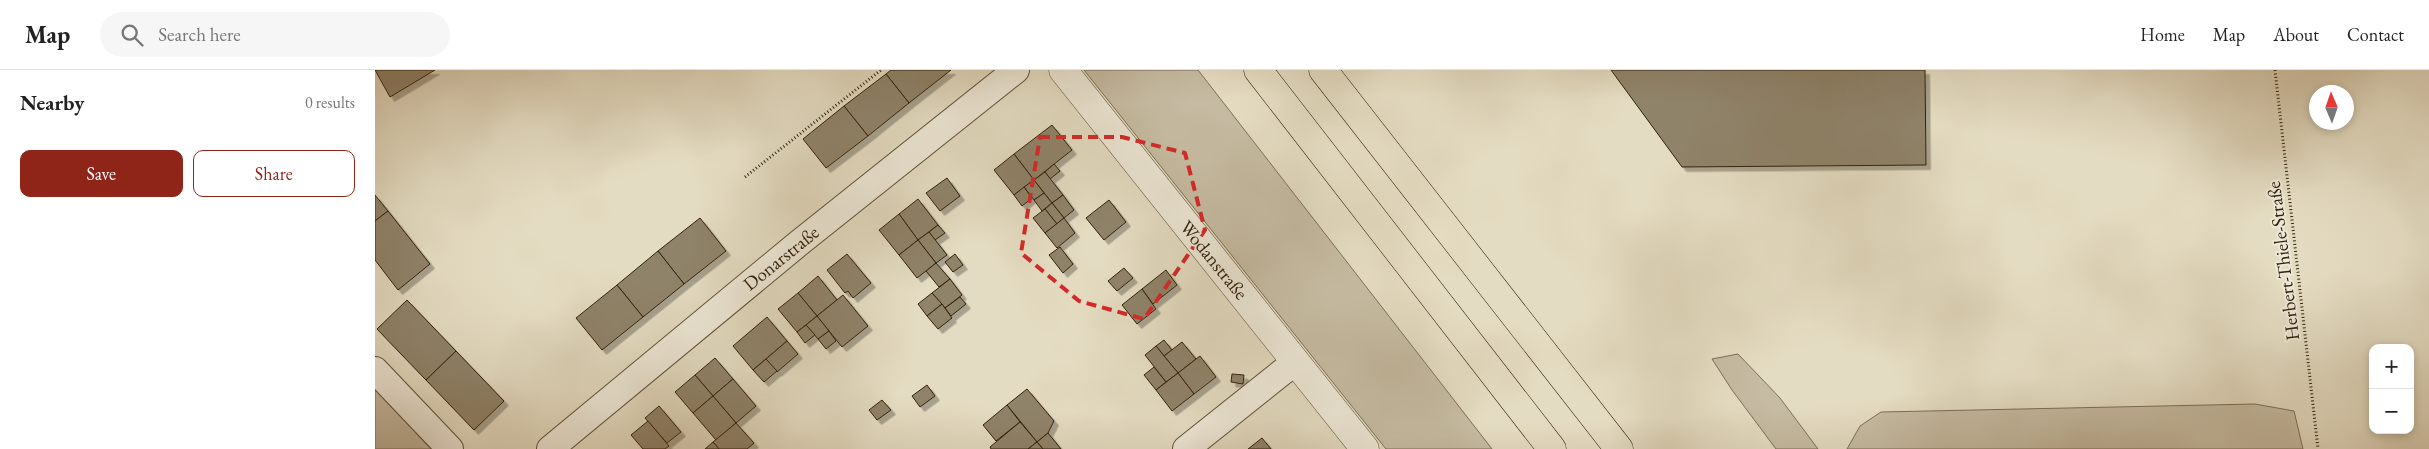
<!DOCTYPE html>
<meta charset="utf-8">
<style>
:root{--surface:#fff;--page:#f6f6f6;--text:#222;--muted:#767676;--line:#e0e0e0;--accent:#8f2418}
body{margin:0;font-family:"EB Garamond",serif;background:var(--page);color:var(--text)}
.controls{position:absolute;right:15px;bottom:15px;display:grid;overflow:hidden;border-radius:10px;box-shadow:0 2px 8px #0003}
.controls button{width:45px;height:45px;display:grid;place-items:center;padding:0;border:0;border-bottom:1px solid var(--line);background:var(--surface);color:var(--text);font:25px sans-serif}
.compass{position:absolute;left:1934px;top:15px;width:45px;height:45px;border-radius:50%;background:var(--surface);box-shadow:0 2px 8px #0003;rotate:358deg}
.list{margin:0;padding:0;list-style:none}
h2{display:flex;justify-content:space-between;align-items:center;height:65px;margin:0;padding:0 20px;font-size:21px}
h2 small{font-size:16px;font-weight:400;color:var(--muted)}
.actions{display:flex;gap:10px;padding:15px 20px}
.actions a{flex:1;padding:11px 0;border:1px solid var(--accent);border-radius:10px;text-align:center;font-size:18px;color:var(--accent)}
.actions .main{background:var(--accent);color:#fff}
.icon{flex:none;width:28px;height:28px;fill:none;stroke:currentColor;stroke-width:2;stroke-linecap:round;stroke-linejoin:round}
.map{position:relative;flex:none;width:2054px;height:379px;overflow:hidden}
header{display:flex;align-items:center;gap:30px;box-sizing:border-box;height:70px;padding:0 25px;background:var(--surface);border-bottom:1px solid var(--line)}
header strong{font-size:24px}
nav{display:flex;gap:28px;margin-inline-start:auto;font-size:18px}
.search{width:350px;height:45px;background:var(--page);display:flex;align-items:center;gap:12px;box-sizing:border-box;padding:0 18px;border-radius:28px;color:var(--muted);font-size:19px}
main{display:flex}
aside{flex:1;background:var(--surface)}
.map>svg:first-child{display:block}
.green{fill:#c6bca3;stroke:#7c6f56}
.building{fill:#8f836a;stroke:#32220a;filter:url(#shadow)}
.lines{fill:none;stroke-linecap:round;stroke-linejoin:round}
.minor-casing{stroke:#5e5038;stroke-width:28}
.tertiary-casing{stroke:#5e5038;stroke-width:29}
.motorway-casing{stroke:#32220a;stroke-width:29}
.path{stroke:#32220a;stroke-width:3;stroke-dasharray:1 2.5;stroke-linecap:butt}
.minor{stroke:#ede8d7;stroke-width:26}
.tertiary{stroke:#ede8d7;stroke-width:28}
.motorway{stroke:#e4dcc2;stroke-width:28}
.marked{fill:none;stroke:#d62828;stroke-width:4;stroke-dasharray:10 6;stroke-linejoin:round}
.labels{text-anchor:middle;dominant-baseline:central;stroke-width:4;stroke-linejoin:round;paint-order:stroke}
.street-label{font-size:19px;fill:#32220a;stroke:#ede8d7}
</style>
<header>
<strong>Map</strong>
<div class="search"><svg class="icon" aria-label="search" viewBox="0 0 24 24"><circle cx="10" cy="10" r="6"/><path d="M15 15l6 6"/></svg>Search here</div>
<nav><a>Home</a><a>Map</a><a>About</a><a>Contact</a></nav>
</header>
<main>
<aside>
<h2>Nearby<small>0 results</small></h2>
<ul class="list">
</ul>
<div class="actions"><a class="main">Save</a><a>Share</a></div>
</aside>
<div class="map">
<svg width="2054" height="379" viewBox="0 0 2054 379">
<defs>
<filter id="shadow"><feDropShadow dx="4.5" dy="4.5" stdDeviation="0" flood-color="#0004"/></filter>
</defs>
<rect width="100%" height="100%" fill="#e4dcc2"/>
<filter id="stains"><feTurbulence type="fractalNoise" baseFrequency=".004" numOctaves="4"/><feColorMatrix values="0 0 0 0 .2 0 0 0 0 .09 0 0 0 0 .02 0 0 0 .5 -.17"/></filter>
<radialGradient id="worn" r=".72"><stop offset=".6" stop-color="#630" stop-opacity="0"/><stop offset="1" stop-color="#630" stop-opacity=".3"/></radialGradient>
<g class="green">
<path d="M709,0H823L1117,379H1011Z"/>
<path d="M1363,284L1405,328L1443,379H1401L1357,320L1337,289Z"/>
<path d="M0,320L56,379H0Z"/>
<path d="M1880,334L1919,341L1928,379H1472L1485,356L1506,342Z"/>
</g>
<g class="building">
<path d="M0,0H60L15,27Z"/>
<path d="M516,0H576L534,33L511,4Z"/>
<path d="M1236,0H1550L1551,95L1307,97Z"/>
<path d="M511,4L534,33L493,66L469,36Z"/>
<path d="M469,36L493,66L451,98L428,69Z"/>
<path d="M677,55L697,80L659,110L639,84Z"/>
<path d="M639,84L659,110L639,125L619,100Z"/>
<path d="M679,94L685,101L675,109L670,102Z"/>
<path d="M670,102L688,125L677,133L659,110Z"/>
<path d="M572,108L585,126L565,141L551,123Z"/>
<path d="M659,110L669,123L659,130L649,117Z"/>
<path d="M649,117L657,128L647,136L639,125Z"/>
<path d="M669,123L677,133L667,141L659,130Z"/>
<path d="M0,125L13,141L0,151Z"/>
<path d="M688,125L699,140L689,148L677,133Z"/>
<path d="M543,129L563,155L543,170L524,144Z"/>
<path d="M734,130L751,152L729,170L711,148Z"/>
<path d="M677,133L689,148L682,154L670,139Z"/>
<path d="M670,139L682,154L670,163L658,148Z"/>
<path d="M13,141L55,194L23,220L0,190V151Z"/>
<path d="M524,144L543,170L524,185L504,160Z"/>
<path d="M325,148L351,181L309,214L283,181Z"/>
<path d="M689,148L700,163L682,178L670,163Z"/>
<path d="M563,155L570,163L560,170L554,162Z"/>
<path d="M554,162L572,185L561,193L543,170Z"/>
<path d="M543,170L561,193L542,208L524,185Z"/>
<path d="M685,177L698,194L688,203L674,185Z"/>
<path d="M283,181L309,214L268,247L242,215Z"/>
<path d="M472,184L496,213L478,228L473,221L470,223L452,200Z"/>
<path d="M580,184L588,195L578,202L570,192Z"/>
<path d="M561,193L575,209L564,217L551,201Z"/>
<path d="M749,198L758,208L742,221L733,211Z"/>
<path d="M791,200L802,215L778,234L767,219Z"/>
<path d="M443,206L462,230L442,246L423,223Z"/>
<path d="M575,209L587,225L570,238L557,223Z"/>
<path d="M242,215L268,247L227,280L201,248Z"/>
<path d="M767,219L781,239L762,254L747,235Z"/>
<path d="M423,223L442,246L422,262L403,239Z"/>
<path d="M557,223L567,234L552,246L543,234Z"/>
<path d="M468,225L493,256L467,277L442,246Z"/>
<path d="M585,227L591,234L576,246L570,238Z"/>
<path d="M32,230L81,281L51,310L2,259Z"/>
<path d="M567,234L577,248L563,259L552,246Z"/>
<path d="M442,246L454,261L443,269L431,255Z"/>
<path d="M392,247L412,271L378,300L358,276Z"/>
<path d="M431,255L440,265L430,273L422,262Z"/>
<path d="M454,261L461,271L451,279L443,269Z"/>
<path d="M789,270L797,280L789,286L781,276Z"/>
<path d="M412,271L423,284L402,302L391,289Z"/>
<path d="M807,272L821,289L803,303L789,286Z"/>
<path d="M781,276L803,303L791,312L770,285Z"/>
<path d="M81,281L129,331L99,360L51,310Z"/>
<path d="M825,286L841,307L819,324L803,303Z"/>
<path d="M340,288L358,309L338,326L320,305Z"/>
<path d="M391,289L402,301L389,312L378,300Z"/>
<path d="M779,297L791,312L781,320L769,305Z"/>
<path d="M803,303L819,324L797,341L781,320Z"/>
<path d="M857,304L869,305L868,314L856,312Z"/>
<path d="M320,305L338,326L318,343L300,322Z"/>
<path d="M358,309L381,336L361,353L338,326Z"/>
<path d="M552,315L560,326L545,337L537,326Z"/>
<path d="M652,319L679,351L673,363L662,372L632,335Z"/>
<path d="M338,326L361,353L341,370L318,343Z"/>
<path d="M507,330L516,340L502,350L494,340Z"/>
<path d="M632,335L645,352L621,371L608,355Z"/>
<path d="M284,336L306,362L292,373L270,348Z"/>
<path d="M273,351L294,376L290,379H268L256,365Z"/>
<path d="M645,352L662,372L653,379H616L615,377Z"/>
<path d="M361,353L379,373L372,379H344L338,372Z"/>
<path d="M673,363L686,379H668L662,372Z"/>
<path d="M887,368L896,379H873Z"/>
<path d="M338,372L344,379H330Z"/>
<path d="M662,372L668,379H653Z"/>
</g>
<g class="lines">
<g class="minor-casing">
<g id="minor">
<path d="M0,300L75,379"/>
<path d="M175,379L424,173L641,0"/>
<path d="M811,379L920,292"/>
</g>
</g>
<g class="tertiary-casing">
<path id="tertiary" d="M688,0L990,379"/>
</g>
<g class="motorway-casing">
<g id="motorway">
<path d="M883,0L1177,379"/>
<path d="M948,0L1244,379"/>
</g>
</g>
<g class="path">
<path d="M1900,0L1943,379"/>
<path d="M370,107L506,0"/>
</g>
<use href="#minor" class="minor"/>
<use href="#tertiary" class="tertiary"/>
<use href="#motorway" class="motorway"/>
</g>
<path class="marked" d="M665,67H747L810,83L830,160L769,249L704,231L646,183Z"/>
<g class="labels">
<g class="street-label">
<text transform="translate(406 188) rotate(-39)">Donarstraße</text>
<text transform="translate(839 190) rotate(51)">Wodanstraße</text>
<text transform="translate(1908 191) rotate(-97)">Herbert-Thiele-Straße</text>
</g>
</g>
<rect width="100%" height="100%" filter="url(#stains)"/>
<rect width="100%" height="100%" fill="url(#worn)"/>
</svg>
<div class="controls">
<button>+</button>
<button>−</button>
</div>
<svg class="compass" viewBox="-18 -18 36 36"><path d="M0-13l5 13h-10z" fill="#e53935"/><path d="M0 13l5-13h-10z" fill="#767676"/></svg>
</div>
</main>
